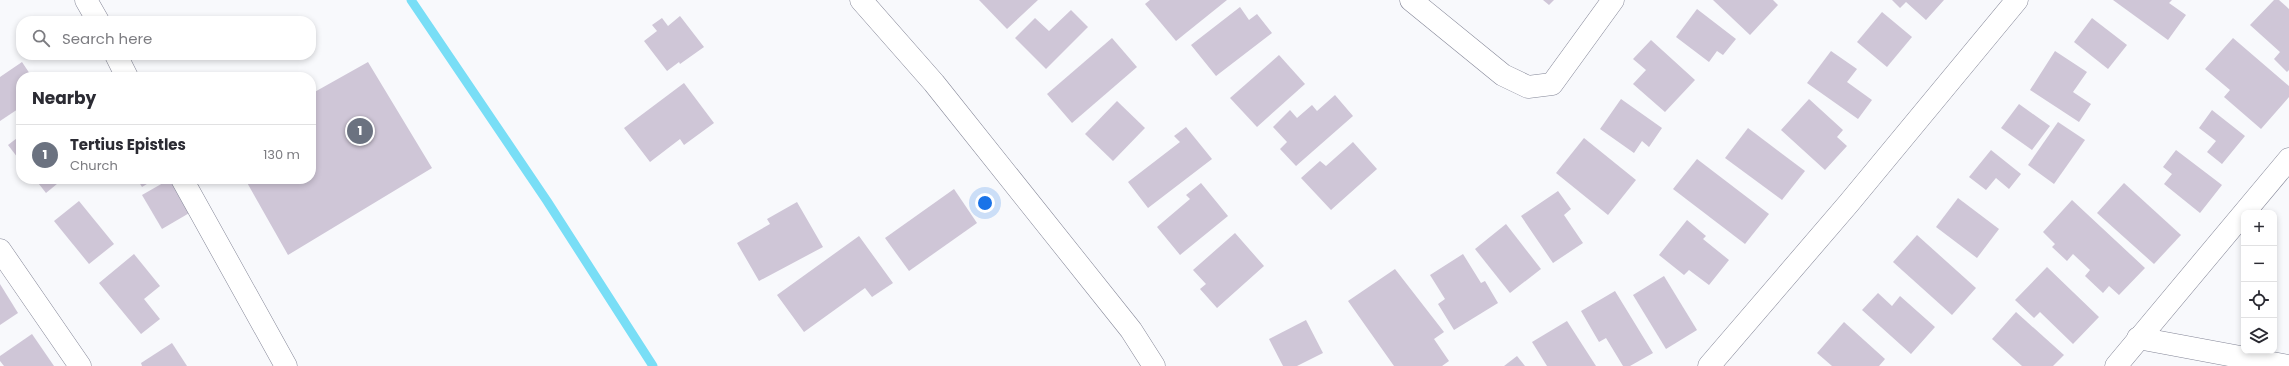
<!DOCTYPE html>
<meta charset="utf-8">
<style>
:root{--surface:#fff;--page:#f7f7f7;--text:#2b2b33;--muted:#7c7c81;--line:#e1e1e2;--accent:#0b8043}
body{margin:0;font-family:Poppins,sans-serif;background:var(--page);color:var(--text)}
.controls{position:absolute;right:12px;bottom:12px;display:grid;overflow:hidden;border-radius:8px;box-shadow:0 2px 6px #0003}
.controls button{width:36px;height:36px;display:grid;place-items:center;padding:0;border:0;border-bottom:1px solid var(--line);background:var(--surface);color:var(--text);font:20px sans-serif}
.you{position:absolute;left:985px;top:203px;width:14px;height:14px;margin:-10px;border:3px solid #fff;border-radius:50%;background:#1a73e8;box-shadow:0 0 0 6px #1a73e833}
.badge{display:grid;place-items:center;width:26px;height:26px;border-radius:50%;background:var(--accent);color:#fff;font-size:13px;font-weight:700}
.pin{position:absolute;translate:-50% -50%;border:2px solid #fff;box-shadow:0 1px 4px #0006}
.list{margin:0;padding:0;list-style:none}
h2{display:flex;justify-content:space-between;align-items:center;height:52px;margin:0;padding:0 16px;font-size:17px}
h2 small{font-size:13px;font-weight:400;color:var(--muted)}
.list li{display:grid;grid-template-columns:26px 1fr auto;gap:12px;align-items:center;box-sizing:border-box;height:60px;padding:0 16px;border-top:1px solid var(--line)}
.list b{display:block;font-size:15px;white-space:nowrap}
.list p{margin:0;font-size:13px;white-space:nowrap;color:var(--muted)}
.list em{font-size:13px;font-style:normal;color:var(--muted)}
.icon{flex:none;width:22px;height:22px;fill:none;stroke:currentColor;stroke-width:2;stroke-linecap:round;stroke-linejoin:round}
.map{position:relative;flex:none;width:2289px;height:366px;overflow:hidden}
.search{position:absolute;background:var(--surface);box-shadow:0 2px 6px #0003;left:16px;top:16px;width:300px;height:44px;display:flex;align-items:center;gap:10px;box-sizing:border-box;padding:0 14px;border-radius:16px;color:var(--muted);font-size:15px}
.panel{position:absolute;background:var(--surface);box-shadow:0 2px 6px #0003;left:16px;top:72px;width:300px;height:112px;border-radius:16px}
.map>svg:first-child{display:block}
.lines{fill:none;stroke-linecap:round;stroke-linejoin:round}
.stream{stroke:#79def6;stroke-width:9}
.building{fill:#cfc6d7}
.street-casing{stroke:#848697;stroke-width:23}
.street{stroke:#fff;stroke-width:22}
</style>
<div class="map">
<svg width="2289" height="366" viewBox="0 0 2289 366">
<rect width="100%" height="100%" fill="#f8f9fc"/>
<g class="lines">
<path class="stream" d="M411,0L547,201L653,366"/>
</g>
<g class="building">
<path d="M979,0H1038L1007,29Z"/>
<path d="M1150,0H1227L1176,41L1145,4Z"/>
<path d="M1543,0H1554L1549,5Z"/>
<path d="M1713,0H1773L1778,5L1750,35Z"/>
<path d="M1892,0H1944L1926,20L1906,2L1900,8Z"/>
<path d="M2113,0H2172L2169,3L2186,15L2168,40Z"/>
<path d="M2274,0H2279L2289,9V70L2287,72L2274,59L2280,52L2250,25Z"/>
<path d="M1240,7L1249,20L1257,14L1272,33L1216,76L1191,45Z"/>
<path d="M1697,9L1736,39L1723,55L1717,51L1709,62L1676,37Z"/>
<path d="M1071,10L1088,27L1046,69L1015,38L1035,18L1049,31Z"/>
<path d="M1882,12L1912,37L1887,67L1857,42Z"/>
<path d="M680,16L704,47L680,64L679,62L667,71L644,41L657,31L652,25L662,18L668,26Z"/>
<path d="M2092,18L2127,45L2108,69L2074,42Z"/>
<path d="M1112,38L1137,67L1072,123L1047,94Z"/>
<path d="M2233,38L2289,86V97L2261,129L2224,97L2230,90L2205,69Z"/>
<path d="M1651,40L1695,80L1665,112L1633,84L1646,70L1633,59Z"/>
<path d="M1831,51L1857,69L1847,82L1872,100L1858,119L1807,83Z"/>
<path d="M2055,51L2087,72L2073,92L2091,104L2079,122L2030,90Z"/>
<path d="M1279,55L1305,84L1257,127L1230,98Z"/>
<path d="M22,62L32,77H21V107L0,121V77Z"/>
<path d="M368,62L432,168L288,255L245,179H311V94Z"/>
<path d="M684,83L714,123L684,145L680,139L650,162L624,128Z"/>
<path d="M1335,95L1353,116L1296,166L1280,149L1287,142L1273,127L1290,110L1297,118L1312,105L1317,111Z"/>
<path d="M1621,99L1662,128L1649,147L1642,141L1634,153L1600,129Z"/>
<path d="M1809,99L1843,130L1837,137L1847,146L1825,170L1781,130Z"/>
<path d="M1117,101L1145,128L1113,161L1085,134Z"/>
<path d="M2019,104L2050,126L2032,150L2001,128Z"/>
<path d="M2212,110L2245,136L2222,164L2207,152L2216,141L2199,128Z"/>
<path d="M2058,122L2085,140L2054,184L2028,165Z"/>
<path d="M1186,127L1212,159L1148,208L1128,182L1180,142L1174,136Z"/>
<path d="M1748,128L1805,171L1782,200L1725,158Z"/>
<path d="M21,135V162L8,145Z"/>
<path d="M1584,138L1636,180L1608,215L1556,173Z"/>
<path d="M1353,142L1377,169L1331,210L1301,178L1320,161L1326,166Z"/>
<path d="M1991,150L2021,174L2009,189L1996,178L1986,190L1969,177Z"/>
<path d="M2176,150L2222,185L2200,213L2164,184L2172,174L2163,167Z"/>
<path d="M1697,159L1769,214L1745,244L1673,189Z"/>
<path d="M35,179H63L46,193Z"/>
<path d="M137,179H155L142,187Z"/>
<path d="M170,179H172L191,212L162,229L142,195Z"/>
<path d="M1201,183L1228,216L1180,255L1157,227L1190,199L1186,195Z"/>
<path d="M2124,183L2181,235L2154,264L2097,213Z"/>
<path d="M954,189L977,223L909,271L885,238Z"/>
<path d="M1558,191L1571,209L1564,215L1583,243L1553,263L1521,216Z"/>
<path d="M1958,198L1999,229L1977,258L1936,227Z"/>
<path d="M2072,200L2145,268L2119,295L2109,286L2103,293L2085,276L2090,270L2073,254L2067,261L2052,247L2055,244L2043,232Z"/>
<path d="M79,201L114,244L89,264L54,221Z"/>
<path d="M797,202L823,247L759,281L737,243L770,224L767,219Z"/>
<path d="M1687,220L1706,236L1703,239L1729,260L1709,285L1689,270L1684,275L1659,255Z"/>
<path d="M1506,224L1541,269L1510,293L1475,249Z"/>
<path d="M1235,233L1264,266L1217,308L1200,289L1206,284L1193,270Z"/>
<path d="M1917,235L1976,288L1952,315L1893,262Z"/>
<path d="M859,236L893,283L872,297L865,288L804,332L777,295Z"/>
<path d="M134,254L160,286L144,299L160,319L141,334L99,283Z"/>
<path d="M1463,254L1481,283L1485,281L1498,303L1454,330L1438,304L1445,299L1430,275Z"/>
<path d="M2047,267L2099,317L2073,344L2040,312L2034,318L2015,300Z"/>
<path d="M1395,269L1444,332L1434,339L1449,361L1442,366H1394L1348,301Z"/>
<path d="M1664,276L1697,330L1666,349L1633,295Z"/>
<path d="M0,284L18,313L0,325Z"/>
<path d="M1615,291L1653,353L1630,366H1623L1606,338L1599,342L1581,311Z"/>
<path d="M1878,293L1892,306L1900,296L1935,327L1911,354L1862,310Z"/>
<path d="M2016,312L2064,355L2053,366H2022L1992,339Z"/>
<path d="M1306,320L1323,353L1297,366H1283L1269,339Z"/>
<path d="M1567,321L1596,366H1547L1532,342Z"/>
<path d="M1844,322L1885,359L1879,366H1832L1817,353Z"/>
<path d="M32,334L54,366H4L0,361V356Z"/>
<path d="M172,343L187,366H142L141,363Z"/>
<path d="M1517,356L1525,366H1504Z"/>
</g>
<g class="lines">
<g class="street-casing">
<g id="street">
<path d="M86,0L98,21"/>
<path d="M861,0L934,83L1131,330L1154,366"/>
<path d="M1411,0L1503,75L1528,87L1552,84L1613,0"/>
<path d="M116,55L127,77"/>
<path d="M182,179L286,366"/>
<path d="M0,250L80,366"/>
<path d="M2138,338L2288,366"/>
<path d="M1709,366L1849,203L2017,0"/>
<path d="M2116,366L2289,159"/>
</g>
</g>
<use href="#street" class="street"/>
</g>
</svg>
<div class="controls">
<button>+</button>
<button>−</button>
<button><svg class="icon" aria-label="locate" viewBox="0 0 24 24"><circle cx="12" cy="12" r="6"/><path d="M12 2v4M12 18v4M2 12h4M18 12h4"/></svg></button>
<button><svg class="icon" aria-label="layers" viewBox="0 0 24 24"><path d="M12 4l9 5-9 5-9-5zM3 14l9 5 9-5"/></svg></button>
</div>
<div class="you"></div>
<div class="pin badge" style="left:360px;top:131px;background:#6b7280">1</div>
<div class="search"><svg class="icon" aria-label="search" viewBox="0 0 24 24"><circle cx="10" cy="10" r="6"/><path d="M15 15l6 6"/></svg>Search here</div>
<section class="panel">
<h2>Nearby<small></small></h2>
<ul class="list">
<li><span class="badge" style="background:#6b7280">1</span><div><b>Tertius Epistles</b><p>Church</p></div><em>130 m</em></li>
</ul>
</section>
</div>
